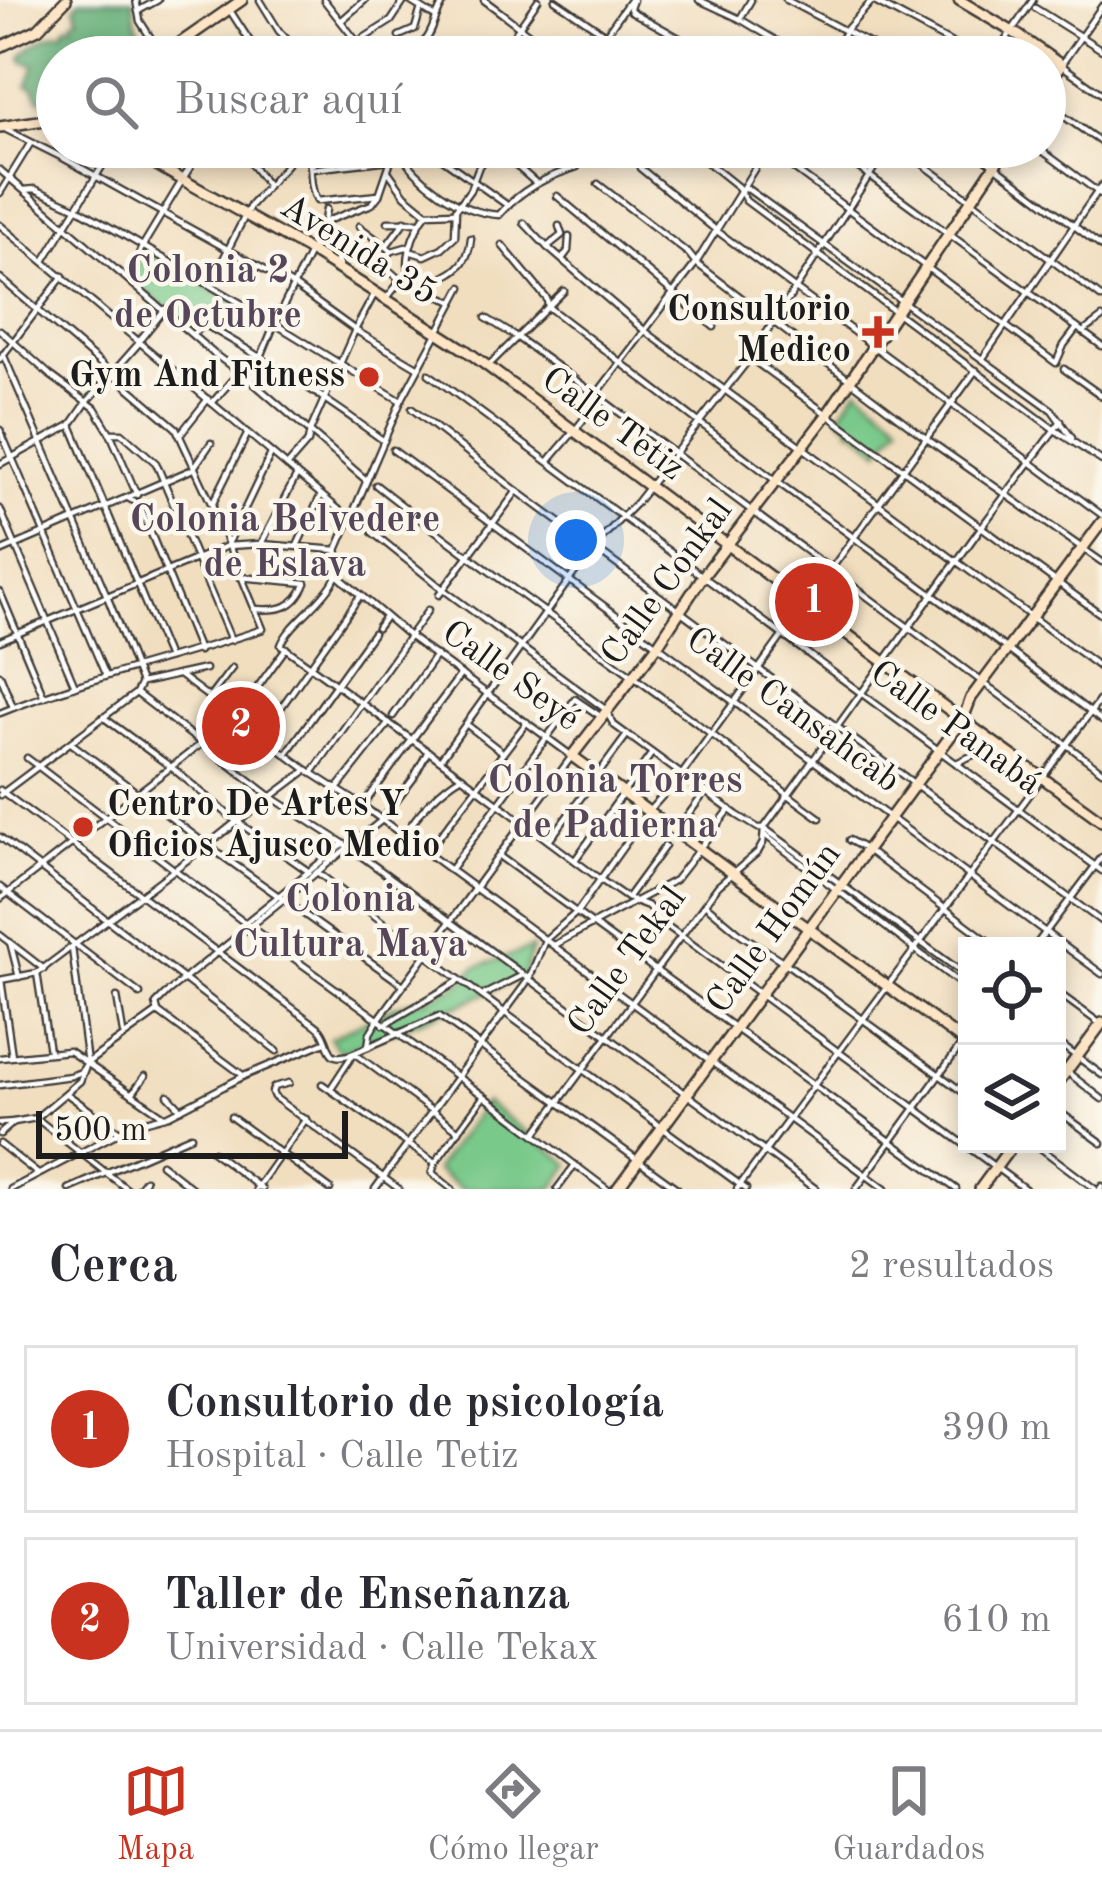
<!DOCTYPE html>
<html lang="es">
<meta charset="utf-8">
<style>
:root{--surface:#fff;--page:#f2f2f3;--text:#2b2b33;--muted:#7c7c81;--line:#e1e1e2;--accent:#c8321e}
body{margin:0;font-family:"Old Standard TT",serif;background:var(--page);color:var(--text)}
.controls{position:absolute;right:36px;bottom:36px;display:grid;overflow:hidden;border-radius:0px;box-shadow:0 6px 18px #0003}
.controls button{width:108px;height:108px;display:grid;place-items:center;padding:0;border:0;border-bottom:3px solid var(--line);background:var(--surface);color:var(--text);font:60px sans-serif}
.scale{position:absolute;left:36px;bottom:30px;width:312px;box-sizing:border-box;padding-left:12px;border:6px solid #1c1c1c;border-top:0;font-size:33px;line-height:42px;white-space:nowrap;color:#1c1c1c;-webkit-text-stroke:9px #fbf7ec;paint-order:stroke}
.you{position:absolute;left:576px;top:540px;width:42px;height:42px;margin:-30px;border:9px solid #fff;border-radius:50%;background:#1a73e8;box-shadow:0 0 0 18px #1a73e833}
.badge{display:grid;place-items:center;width:78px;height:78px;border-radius:50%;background:var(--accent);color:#fff;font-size:39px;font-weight:700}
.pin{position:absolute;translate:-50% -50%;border:6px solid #fff;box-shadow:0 3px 12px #0006}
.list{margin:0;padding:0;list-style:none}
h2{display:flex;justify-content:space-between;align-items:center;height:156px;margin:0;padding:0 48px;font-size:51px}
h2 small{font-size:39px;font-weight:400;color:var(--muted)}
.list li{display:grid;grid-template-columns:78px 1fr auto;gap:36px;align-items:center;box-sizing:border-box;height:168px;margin:0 24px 24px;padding:0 24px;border:3px solid var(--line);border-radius:0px}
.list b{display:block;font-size:45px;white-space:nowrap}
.list p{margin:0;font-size:39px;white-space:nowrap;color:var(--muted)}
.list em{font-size:39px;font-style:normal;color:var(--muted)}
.icon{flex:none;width:66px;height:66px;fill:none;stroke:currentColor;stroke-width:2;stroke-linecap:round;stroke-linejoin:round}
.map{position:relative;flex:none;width:1102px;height:1189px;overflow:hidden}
.search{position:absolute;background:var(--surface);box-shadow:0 6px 18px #0003;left:36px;right:36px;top:36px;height:132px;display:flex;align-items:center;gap:30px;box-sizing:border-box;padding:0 42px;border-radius:66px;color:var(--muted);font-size:45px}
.sheet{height:540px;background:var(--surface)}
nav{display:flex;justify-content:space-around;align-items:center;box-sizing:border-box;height:168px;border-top:3px solid var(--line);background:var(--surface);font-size:33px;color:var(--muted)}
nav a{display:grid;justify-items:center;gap:6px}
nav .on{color:var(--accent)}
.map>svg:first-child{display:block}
.green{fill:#79c98a;stroke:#4a7253;stroke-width:3}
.forest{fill:#62ad76;stroke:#3f6449;stroke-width:3}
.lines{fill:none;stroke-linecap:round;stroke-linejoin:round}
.street-casing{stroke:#3c3934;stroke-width:9}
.secondary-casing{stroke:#3c3934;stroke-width:14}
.street{stroke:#fff;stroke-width:4.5}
.secondary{stroke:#fde5c5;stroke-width:9}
.poi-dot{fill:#c8321e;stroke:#fbf7ec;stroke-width:4.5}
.labels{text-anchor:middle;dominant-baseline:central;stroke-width:9;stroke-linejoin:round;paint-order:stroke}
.street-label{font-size:36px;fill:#1c1c1c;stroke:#fbf7ec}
.poi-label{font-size:36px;font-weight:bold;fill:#1c1c1c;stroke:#fbf7ec;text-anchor:end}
.neighbourhood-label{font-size:39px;font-weight:bold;fill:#564659;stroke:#fbf7ec}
</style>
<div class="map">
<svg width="1102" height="1189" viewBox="0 0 1102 1189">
<rect width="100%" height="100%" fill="#fbf7ec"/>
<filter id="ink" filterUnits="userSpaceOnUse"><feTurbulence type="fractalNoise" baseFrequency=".00833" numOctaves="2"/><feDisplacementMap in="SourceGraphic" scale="24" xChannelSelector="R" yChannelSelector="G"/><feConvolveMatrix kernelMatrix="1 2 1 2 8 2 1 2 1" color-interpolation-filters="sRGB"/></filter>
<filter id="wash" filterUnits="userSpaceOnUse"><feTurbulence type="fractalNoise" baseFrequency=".004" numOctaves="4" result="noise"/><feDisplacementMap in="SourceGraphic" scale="48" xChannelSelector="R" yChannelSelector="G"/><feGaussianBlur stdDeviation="2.7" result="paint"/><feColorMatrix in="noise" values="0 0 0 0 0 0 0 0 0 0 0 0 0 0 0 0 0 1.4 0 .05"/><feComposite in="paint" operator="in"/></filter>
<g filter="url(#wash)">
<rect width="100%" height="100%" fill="#f1debf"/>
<g class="green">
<path d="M143,251L241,306L225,335L204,321L195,332L131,281Z"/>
<path d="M858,388L901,422L880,450L854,429L850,430L851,427L839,416Z"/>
<path d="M532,948L524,976L462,1004L340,1052L330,1038L395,1006L417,999L425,1000L461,983L474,968Z"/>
<path d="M485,1102L570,1164L553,1189H461L435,1170Z"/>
</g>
<path class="forest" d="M79,0H133L136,22L151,54L147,57H57V116L54,117L49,103L39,98L33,88L27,86L35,65L23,61L21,57C27,47 51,32 63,32L67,25L73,26L72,21L78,18L75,7Z"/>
</g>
<g filter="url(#ink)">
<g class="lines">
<g class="street-casing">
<g id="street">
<path d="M136,0L140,21L161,54"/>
<path d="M260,0L279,31L304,57"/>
<path d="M324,0L369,57"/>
<path d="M408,0L434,16"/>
<path d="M484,0C510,19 534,39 562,57"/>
<path d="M555,0L605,34"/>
<path d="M633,0L630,8L631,11L713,57"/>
<path d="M699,0L740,19L787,47"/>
<path d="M786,0L895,57"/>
<path d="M871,0L978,57"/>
<path d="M1102,6L1061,65L1102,94"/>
<path d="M1035,8L1102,50"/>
<path d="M229,9L260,57"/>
<path d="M138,11L158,0"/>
<path d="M740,19L751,0"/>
<path d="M342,20L365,0"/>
<path d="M190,36L208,57"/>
<path d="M399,36L415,29L421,8"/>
<path d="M356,43L391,21L405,0"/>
<path d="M398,50C438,46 427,28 445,0"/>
<path d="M593,52L610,42L637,57"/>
<path d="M449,57L457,45"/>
<path d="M498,57L538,0"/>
<path d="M590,57L630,0"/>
<path d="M723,57C751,39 778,43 807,57"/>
<path d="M831,57L846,30L873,0"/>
<path d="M994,57L1033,0"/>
<path d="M1045,103L1102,143"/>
<path d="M1,127L65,159L294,286L355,330L417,367"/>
<path d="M238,147L267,185"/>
<path d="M307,147C313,165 308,185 317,201L379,195"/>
<path d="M396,147C418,181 457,212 499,215C520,190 546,177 577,167"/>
<path d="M434,147L437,155L507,205"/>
<path d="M495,147L536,183"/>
<path d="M545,147L568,170"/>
<path d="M613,147L623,154"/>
<path d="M692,147L698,155L738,187L746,201L1055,430L1102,461"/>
<path d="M764,147L1056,363L1064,345L1077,328"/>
<path d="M830,147L1102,346"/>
<path d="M900,147L1102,298"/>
<path d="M970,147L1102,247"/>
<path d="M1037,147L1102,195"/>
<path d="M562,163L575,150"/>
<path d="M313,164L318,147"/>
<path d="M640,168L717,231L1102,515"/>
<path d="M312,169L390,160"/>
<path d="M0,170L213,353L251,381L366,480"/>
<path d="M388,171L405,195L427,213"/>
<path d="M598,184L689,254L696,263L927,439L1102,562"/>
<path d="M745,187L1052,410L1072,438"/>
<path d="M24,190L35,189L77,208L249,308"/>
<path d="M0,193L30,144"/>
<path d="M557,196L714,327"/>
<path d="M326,209L323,226L339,265"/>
<path d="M427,213C414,228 398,269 417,284C427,292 442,296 453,302"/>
<path d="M427,213L455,212"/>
<path d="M388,222H418"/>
<path d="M524,223L547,247L645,331L1102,669"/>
<path d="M0,225L350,519"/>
<path d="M359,226L392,251"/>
<path d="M339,235L381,263L398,278V284L386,299"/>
<path d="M387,245L405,221"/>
<path d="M502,245L547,299L548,307L776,481L1007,649L1102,721"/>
<path d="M547,247L562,235L559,226"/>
<path d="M412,252L425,256L442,248L455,236L456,209L470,190L479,166L494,147"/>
<path d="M562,259L568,251L569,237"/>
<path d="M44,261L114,147"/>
<path d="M381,263L392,251L406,247L410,248"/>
<path d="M0,278L176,428L212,505L263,629C176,659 85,678 0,713"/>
<path d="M128,279L142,247L198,154L206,147"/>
<path d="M210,285L250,206L287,164L277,147"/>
<path d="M421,287C448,276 469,269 471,238"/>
<path d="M262,316L401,401"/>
<path d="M486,318L515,336L596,395L1102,771"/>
<path d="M0,330L50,375L95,408L110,433L137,495"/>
<path d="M1083,332L1102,318"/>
<path d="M194,333L204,324C267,360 326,398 384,441"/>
<path d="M139,341L165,309"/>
<path d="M3,354L107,596L141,683"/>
<path d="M750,358L1102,615"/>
<path d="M983,358L1102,185"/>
<path d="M0,359L63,276"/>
<path d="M488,366L564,291"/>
<path d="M1064,369L1102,396"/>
<path d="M429,374L1102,871"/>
<path d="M251,381L275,323L323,226L329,220L372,204L379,195L391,160L406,147"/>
<path d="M212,403L239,372"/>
<path d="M412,409L517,491L1102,922"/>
<path d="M71,425L168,658"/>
<path d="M0,430L106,676"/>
<path d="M110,433H122L156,463L231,640"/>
<path d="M181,433L208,399"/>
<path d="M393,450L1102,974"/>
<path d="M549,461C565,440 589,419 596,395L696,263L768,147"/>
<path d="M0,464L71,425L87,402L140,342"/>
<path d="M287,466L308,442L310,431L355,330L375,293"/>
<path d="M376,485C485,571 599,650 710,733C747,761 782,792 820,818"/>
<path d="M128,498L139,504L199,651"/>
<path d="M212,505L247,435"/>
<path d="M0,509L75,686"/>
<path d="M372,532L444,590L605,709L614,725L737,815L758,828H764L967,976"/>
<path d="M261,544L297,475"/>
<path d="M227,546L271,454"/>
<path d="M297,546L320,497"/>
<path d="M337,550C352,587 292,616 281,645L440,760L601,880L627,898L648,906L660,921L681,936L1025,1189"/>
<path d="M337,550L401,401L462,287"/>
<path d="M0,552L193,469L211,443"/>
<path d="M337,575L410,637L572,756L378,1020L370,1033L368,1047"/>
<path d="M240,577L306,583C295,609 279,611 254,609"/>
<path d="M0,592L44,697"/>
<path d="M439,595L517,491"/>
<path d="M377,628L385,617"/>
<path d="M0,641L227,546L261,544L337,550"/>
<path d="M0,675L13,707"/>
<path d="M179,675L307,770L363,806L885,1189"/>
<path d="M136,693L273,798L349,847L816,1189"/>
<path d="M209,698L232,668"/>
<path d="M393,716L436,655"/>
<path d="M103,717L171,767L235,820"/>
<path d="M466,724L502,752"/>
<path d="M263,733L360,596"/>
<path d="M71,743L207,845L403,985"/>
<path d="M286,754L373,633"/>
<path d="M27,758L245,923L484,1096L607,1189"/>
<path d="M440,760L593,547L636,503L750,358L888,147"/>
<path d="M956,763L995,745"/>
<path d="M312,773L428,610"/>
<path d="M337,789L389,723"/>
<path d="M0,790L306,1018C311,1022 317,1025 321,1030C333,1047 324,1064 354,1053L459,1131"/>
<path d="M0,795L136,693L141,683L205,669"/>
<path d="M364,804L461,674"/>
<path d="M239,823L308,871"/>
<path d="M677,830L706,791"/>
<path d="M404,835C419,812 438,790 462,776"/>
<path d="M766,836L967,989"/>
<path d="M0,837L277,1051"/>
<path d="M849,840L867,850L995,946"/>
<path d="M549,841L627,735"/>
<path d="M211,842L267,797"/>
<path d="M428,851L527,722"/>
<path d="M499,856L956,1189"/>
<path d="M575,860L652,753"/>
<path d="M450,870L575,699L603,718"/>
<path d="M317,872L426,955L746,1189"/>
<path d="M0,887L140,994"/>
<path d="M627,898L665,846"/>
<path d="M0,899L236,717L286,648"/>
<path d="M705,904L742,935L784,962L967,1095"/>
<path d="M245,923L343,844"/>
<path d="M0,935L44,969"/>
<path d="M10,942L19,977"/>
<path d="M554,945L675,880L730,809"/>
<path d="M1035,946L1102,857"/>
<path d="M37,973L49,1051"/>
<path d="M0,980L37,973L307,770"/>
<path d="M1,980L12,1056"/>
<path d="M1057,992L1102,1025"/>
<path d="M485,994L523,975"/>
<path d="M117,997L123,1033"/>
<path d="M158,1012L156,1004L168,992L382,820L413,779L428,751"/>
<path d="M158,1012L244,1076"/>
<path d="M384,1025L457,982"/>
<path d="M1057,1042L1102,1075"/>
<path d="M0,1058L69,1051L164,1116"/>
<path d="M1057,1064L1102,1099"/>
<path d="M289,1083L274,1087L272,1092L274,1097L399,1189"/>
<path d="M322,1084L435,1163L432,1173L452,1189"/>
<path d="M0,1085L71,1076L81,1072L87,1063L72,948"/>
<path d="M331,1088L354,1053L439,1016L678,1189"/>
<path d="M67,1094L121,1133"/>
<path d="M132,1094L145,1076"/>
<path d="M168,1095L181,1109"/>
<path d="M1057,1110L1102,1143"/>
<path d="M231,1117L330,1189"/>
<path d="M36,1118L127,1189"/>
<path d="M0,1123L14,1122"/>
<path d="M0,1134L14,1122L36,1118L80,1081L87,1063L158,1012"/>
<path d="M535,1134L718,886L758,852L763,843L764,828L980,529L1061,421"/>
<path d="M0,1144L38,1174"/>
<path d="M1035,1144L1095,1189"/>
<path d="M213,1152L262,1189"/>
<path d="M435,1163L484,1096"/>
<path d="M161,1164L193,1189"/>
<path d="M11,1189L135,1124L169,1115L244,1076L325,1042"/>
<path d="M69,1189L191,1136"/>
<path d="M138,1189L145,1180"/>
<path d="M256,1189L306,1119"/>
<path d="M375,1189L529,979L545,940L577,912L648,812L682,774L976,370"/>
<path d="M557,1189L575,1165"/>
<path d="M737,1189L1102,697"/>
<path d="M856,1189L967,1037"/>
<path d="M1100,1189L1102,1186"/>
</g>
</g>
<g class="secondary-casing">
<g id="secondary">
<path d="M959,0L1018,35L1061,65L1045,90"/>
<path d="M0,47L38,29L66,0"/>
<path d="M160,57L242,0"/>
<path d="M0,127L57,118"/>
<path d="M124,147L310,251L467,351L949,710L1102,821"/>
<path d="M967,1044L572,756L657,646L703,576L827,415L1007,147"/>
<path d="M1057,1084L1102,1023"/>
<path d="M617,1189L963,719L971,698L1102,522"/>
<path d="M980,1189L1013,1144"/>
</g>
</g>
<use href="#street" class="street"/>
<use href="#secondary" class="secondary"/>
</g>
</g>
<g class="poi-dot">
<path d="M872 314h12v12h12v12h-12v12h-12v-12h-12v-12h12z"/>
<circle cx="369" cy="377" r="12"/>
<circle cx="83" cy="827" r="12"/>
</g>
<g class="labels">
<g class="street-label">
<text transform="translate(358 251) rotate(32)">Avenida 35</text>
<text transform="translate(612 425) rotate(36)">Calle Tetiz</text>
<text transform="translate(668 583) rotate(-54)">Calle Conkal</text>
<text transform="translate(510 677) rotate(36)">Calle Seyé</text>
<text transform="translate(792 711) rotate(36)">Calle Cansahcab</text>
<text transform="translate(955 729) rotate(36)">Calle Panabá</text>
<text transform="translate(775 929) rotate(-54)">Calle Homún</text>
<text transform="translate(628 962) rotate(-54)">Calle Tekal</text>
</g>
<g class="poi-label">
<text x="851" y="311">Consultorio<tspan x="851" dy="41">Medico</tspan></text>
<text x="345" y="377">Gym And Fitness</text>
<text x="107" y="806" text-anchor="start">Centro De Artes Y<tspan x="107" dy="41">Oficios Ajusco Medio</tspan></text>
</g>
<g class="neighbourhood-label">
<text x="208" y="271">Colonia 2<tspan x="208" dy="45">de Octubre</tspan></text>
<text x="285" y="520">Colonia Belvedere<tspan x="285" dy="45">de Eslava</tspan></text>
<text x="615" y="781">Colonia Torres<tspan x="615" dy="45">de Padierna</tspan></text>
<text x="350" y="900">Colonia<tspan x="350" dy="45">Cultura Maya</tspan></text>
</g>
</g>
</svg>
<div class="controls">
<button><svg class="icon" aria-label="locate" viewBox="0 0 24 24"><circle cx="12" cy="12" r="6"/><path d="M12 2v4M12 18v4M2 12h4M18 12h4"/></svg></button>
<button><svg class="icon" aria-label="layers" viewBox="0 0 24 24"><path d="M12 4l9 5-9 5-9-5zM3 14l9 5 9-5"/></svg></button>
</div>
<div class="scale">500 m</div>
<div class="you"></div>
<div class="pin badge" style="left:814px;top:602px">1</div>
<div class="pin badge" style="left:241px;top:726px">2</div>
<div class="search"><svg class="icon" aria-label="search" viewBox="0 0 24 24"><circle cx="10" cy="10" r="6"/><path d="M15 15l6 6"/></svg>Buscar aquí</div>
</div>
<section class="sheet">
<h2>Cerca<small>2 resultados</small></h2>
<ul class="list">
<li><span class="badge">1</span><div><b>Consultorio de psicología</b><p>Hospital · Calle Tetiz</p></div><em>390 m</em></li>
<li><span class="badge">2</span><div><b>Taller de Enseñanza</b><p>Universidad · Calle Tekax</p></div><em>610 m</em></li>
</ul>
</section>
<nav>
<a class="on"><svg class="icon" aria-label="map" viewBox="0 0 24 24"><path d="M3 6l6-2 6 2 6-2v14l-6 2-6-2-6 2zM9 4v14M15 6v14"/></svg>Mapa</a>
<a><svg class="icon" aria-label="directions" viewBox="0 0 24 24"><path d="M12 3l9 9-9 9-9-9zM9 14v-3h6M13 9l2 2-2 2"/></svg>Cómo llegar</a>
<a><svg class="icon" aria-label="saved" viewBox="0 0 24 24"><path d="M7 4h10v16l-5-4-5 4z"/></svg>Guardados</a>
</nav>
